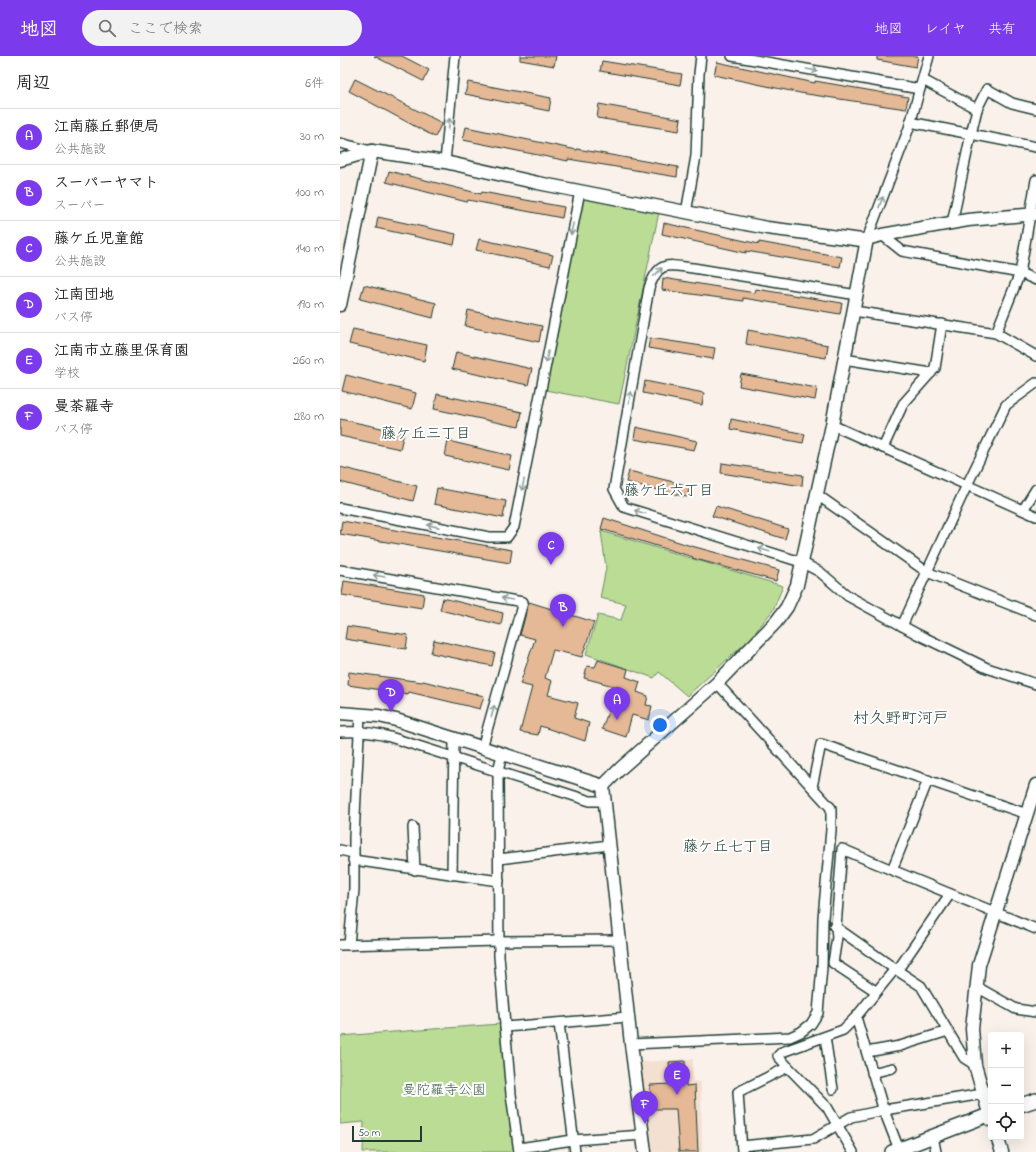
<!DOCTYPE html>
<html lang="ja">
<meta charset="utf-8">
<style>
:root{--surface:#fff;--page:#f2f2f2;--text:#202124;--muted:#757577;--line:#e0e0e0;--accent:#7c3aed}
body{margin:0;font-family:"Indie Flower","Klee One",sans-serif;background:var(--page);color:var(--text)}
.controls{position:absolute;right:12px;bottom:12px;display:grid;overflow:hidden;border-radius:4px;box-shadow:0 4px 16px #0002}
.controls button{width:36px;height:36px;display:grid;place-items:center;padding:0;border:0;border-bottom:1px solid var(--line);background:var(--surface);color:var(--text);font:20px sans-serif}
.scale{position:absolute;left:12px;bottom:10px;width:70px;box-sizing:border-box;padding-left:4px;border:2px solid #1f3d34;border-top:0;font-size:11px;line-height:14px;white-space:nowrap;color:#1f3d34;-webkit-text-stroke:3px #fff;paint-order:stroke}
.you{position:absolute;left:320px;top:669px;width:14px;height:14px;margin:-10px;border:3px solid #fff;border-radius:50%;background:#1a73e8;box-shadow:0 0 0 6px #1a73e833}
.badge{display:grid;place-items:center;width:26px;height:26px;border-radius:50%;background:var(--accent);color:#fff;font-size:13px;font-weight:700}
.pin{position:absolute;translate:-50% -33px;filter:drop-shadow(0 1px 2px #0008)}
.pin::after{content:'';position:absolute;top:21px;width:14px;height:12px;background:inherit;clip-path:polygon(0 0,100% 0,50% 100%)}
.list{margin:0;padding:0;list-style:none}
h2{display:flex;justify-content:space-between;align-items:center;height:52px;margin:0;padding:0 16px;font-size:17px}
h2 small{font-size:13px;font-weight:400;color:var(--muted)}
.list li{display:grid;grid-template-columns:26px 1fr auto;gap:12px;align-items:center;box-sizing:border-box;height:56px;padding:0 16px;border-top:1px solid var(--line)}
.list b{display:block;font-size:15px;white-space:nowrap}
.list p{margin:0;font-size:13px;white-space:nowrap;color:var(--muted)}
.list em{font-size:13px;font-style:normal;color:var(--muted)}
.icon{flex:none;width:22px;height:22px;fill:none;stroke:currentColor;stroke-width:2;stroke-linecap:round;stroke-linejoin:round}
.map{position:relative;flex:none;width:696px;height:1096px;overflow:hidden}
header{display:flex;align-items:center;gap:24px;box-sizing:border-box;height:56px;padding:0 20px;background:var(--accent);color:#fff}
header strong{font-size:19px}
nav{display:flex;gap:22px;margin-inline-start:auto;font-size:14px}
.search{width:280px;height:36px;background:var(--page);display:flex;align-items:center;gap:10px;box-sizing:border-box;padding:0 14px;border-radius:22px;color:var(--muted);font-size:15px}
main{display:flex}
aside{flex:1;background:var(--surface)}
.map>svg:first-child{display:block}
.built{fill:#f4e0d1}
.green{fill:#badc95;stroke:#6c8c64}
.building{fill:#e5b896;stroke:#1f3d34}
.lines{fill:none;stroke-linecap:round;stroke-linejoin:round}
.minor-casing{stroke:#1f3d34;stroke-width:12}
.tertiary-casing{stroke:#1f3d34;stroke-width:15}
.secondary-casing{stroke:#1f3d34;stroke-width:16}
.minor{stroke:#fff;stroke-width:9}
.tertiary{stroke:#fff;stroke-width:12}
.secondary{stroke:#fff;stroke-width:13}
.oneway{stroke:#8f9e9a}
.labels{text-anchor:middle;dominant-baseline:central;stroke-width:4;stroke-linejoin:round;paint-order:stroke}
.park-label{font-size:14px;fill:#46654c;stroke:#fff}
.neighbourhood-label{font-size:15px;fill:#1f3d34;stroke:#fff}
.quarter-label{font-size:16px;fill:#1f3d34;stroke:#fff}
</style>
<header>
<strong>地図</strong>
<div class="search"><svg class="icon" aria-label="search" viewBox="0 0 24 24"><circle cx="10" cy="10" r="6"/><path d="M15 15l6 6"/></svg>ここで検索</div>
<nav><a>地図</a><a>レイヤ</a><a>共有</a></nav>
</header>
<main>
<aside>
<h2>周辺<small>6件</small></h2>
<ul class="list">
<li><span class="badge">A</span><div><b>江南藤丘郵便局</b><p>公共施設</p></div><em>30 m</em></li>
<li><span class="badge">B</span><div><b>スーパーヤマト</b><p>スーパー</p></div><em>100 m</em></li>
<li><span class="badge">C</span><div><b>藤ケ丘児童館</b><p>公共施設</p></div><em>140 m</em></li>
<li><span class="badge">D</span><div><b>江南団地</b><p>バス停</p></div><em>190 m</em></li>
<li><span class="badge">E</span><div><b>江南市立藤里保育園</b><p>学校</p></div><em>260 m</em></li>
<li><span class="badge">F</span><div><b>曼荼羅寺</b><p>バス停</p></div><em>280 m</em></li>
</ul>
</aside>
<div class="map">
<svg width="696" height="1096" viewBox="0 0 696 1096">
<rect width="100%" height="100%" fill="#faf1ea"/>
<filter id="ink" filterUnits="userSpaceOnUse"><feTurbulence type="fractalNoise" baseFrequency=".025" numOctaves="2"/><feDisplacementMap in="SourceGraphic" scale="8" xChannelSelector="R" yChannelSelector="G"/><feConvolveMatrix kernelMatrix="1 2 1 2 8 2 1 2 1" color-interpolation-filters="sRGB"/></filter>
<g filter="url(#ink)">
<path class="built" d="M353,1003V1025L361,1026L362,1096H312L300,1006Z"/>
<g class="green">
<path d="M242,138L319,156L279,348L205,334Z"/>
<path d="M261,475L443,530L433,554L410,583L347,640L319,616L314,622L246,598L258,559L281,564L286,548L260,542L266,512Z"/>
<path d="M160,968L170,1067L176,1096H23L24,1066L0,1068V980Z"/>
</g>
<g class="building">
<path d="M34,0H62L89,14L83,25Z"/>
<path d="M180,0H216L214,10L180,4Z"/>
<path d="M537,0H578L576,11L537,4Z"/>
<path d="M262,5L342,18L340,29L260,15Z"/>
<path d="M377,6L475,27V25L568,41L566,53L460,37L374,19Z"/>
<path d="M15,23L102,67L95,81L9,35Z"/>
<path d="M128,26L211,42L209,55L125,38Z"/>
<path d="M259,48L341,63L339,75L257,62Z"/>
<path d="M126,71L237,94V93L338,111L337,121L228,103V105L123,84Z"/>
<path d="M49,115L141,138L142,136L224,151L222,162L128,144L127,146L46,126Z"/>
<path d="M38,161L116,178L114,189L36,172Z"/>
<path d="M324,167L419,188V186L502,201L500,211L406,195V197L322,178Z"/>
<path d="M139,183L213,199L210,210L136,194Z"/>
<path d="M323,222L415,237L416,233L502,247L500,258L403,242V245L322,234Z"/>
<path d="M24,229L96,247L93,262L20,243Z"/>
<path d="M128,254L202,270L199,286L125,270Z"/>
<path d="M13,273L87,289L84,305L9,288Z"/>
<path d="M408,274L488,289L486,302L406,288Z"/>
<path d="M310,282L375,292L373,303L308,292Z"/>
<path d="M116,296L192,313L188,329L112,313Z"/>
<path d="M401,318L477,332L475,344L399,330Z"/>
<path d="M6,319L76,337L72,353L2,335Z"/>
<path d="M305,325L364,337L362,349L303,337Z"/>
<path d="M97,338L182,356L179,371L94,353Z"/>
<path d="M0,363L64,377L60,393L0,380Z"/>
<path d="M391,363L465,378L463,387L390,373Z"/>
<path d="M296,371L357,385L354,394L294,383Z"/>
<path d="M108,385L172,400L169,414L105,400Z"/>
<path d="M382,407L463,419L462,430L381,417Z"/>
<path d="M0,411L77,430L73,445L0,426Z"/>
<path d="M289,415L350,430L347,441L286,426Z"/>
<path d="M97,432L166,445L163,462L94,448Z"/>
<path d="M376,450L448,473L445,483L372,460Z"/>
<path d="M264,462L348,489L439,514L436,525L352,502L353,501L261,473Z"/>
<path d="M2,465L172,494L170,507L0,478Z"/>
<path d="M4,525L84,538L82,552L2,539Z"/>
<path d="M103,542L163,557L161,569L100,554Z"/>
<path d="M189,546L254,566L242,601L213,594L205,622L212,625L208,639L238,647L234,662L249,667L245,685L200,670L198,679L180,676L192,631L180,628L195,583L180,579Z"/>
<path d="M7,570L68,579L66,593L5,583Z"/>
<path d="M94,584L155,597L152,610L91,597Z"/>
<path d="M258,604L288,613L286,621L300,626L297,636L308,640L306,649L312,650L309,664L292,659L286,681L262,673L270,650L275,651L281,632L244,622L247,610L255,611Z"/>
<path d="M9,616L82,626L83,625L144,640L140,653L69,636L68,638L8,629Z"/>
<path d="M345,1005L346,1030L355,1029L358,1096H339L336,1053H311L310,1029L331,1028L329,1006Z"/>
</g>
<g class="lines">
<g class="minor-casing">
<g id="minor">
<path d="M392,0L580,33"/>
<path d="M583,24L637,53"/>
<path d="M570,66L696,91"/>
<path d="M0,87L31,95"/>
<path d="M105,106L115,0"/>
<path d="M346,157L356,100L359,18L361,0"/>
<path d="M612,167L631,78L637,53L647,33L672,47L696,53"/>
<path d="M542,179L562,195L680,217L696,224"/>
<path d="M527,183L569,72L589,0"/>
<path d="M517,239L353,212C327,209 319,204 309,232L274,433L284,451L461,506L480,516L508,540L577,578L647,612L696,628"/>
<path d="M514,255L656,277L696,300"/>
<path d="M656,277L680,217L696,124"/>
<path d="M504,303L591,317"/>
<path d="M492,369L696,460"/>
<path d="M543,392L563,348L595,312L602,268"/>
<path d="M476,438L587,516L696,559"/>
<path d="M0,452L149,481H167L174,471L240,135"/>
<path d="M683,454L696,433"/>
<path d="M0,514L183,546L142,692"/>
<path d="M562,570L627,429L666,349L696,327"/>
<path d="M0,676C18,675 33,676 50,681L250,745H264"/>
<path d="M162,699L158,715L159,900L171,1038L179,1096"/>
<path d="M588,724L552,814L696,873"/>
<path d="M472,731L481,688L687,758"/>
<path d="M73,771L75,814"/>
<path d="M0,794L13,797"/>
<path d="M159,803L269,789"/>
<path d="M13,804L159,825"/>
<path d="M112,819L114,684"/>
<path d="M494,870L555,913L581,930L624,1002L635,1009"/>
<path d="M0,889L159,885L280,884"/>
<path d="M9,889L14,833V781L20,658"/>
<path d="M559,912L610,838"/>
<path d="M555,913L516,961L543,1052L560,1096"/>
<path d="M637,931L676,953L696,956"/>
<path d="M534,934L493,907L497,881L496,871L502,793L552,814"/>
<path d="M219,967L235,1096"/>
<path d="M165,971L288,961"/>
<path d="M485,981L493,1033"/>
<path d="M291,988L450,981L461,976L471,968L478,957L482,911L483,862L491,774V752L377,627"/>
<path d="M527,996L560,990L608,975"/>
<path d="M448,1011L438,1000L442,996L503,974L516,961"/>
<path d="M532,1017L552,1012"/>
<path d="M593,1080L596,1096"/>
<path d="M402,1090L473,1083L511,1061L544,1054L643,1038"/>
<path d="M179,1092L233,1084L303,1079"/>
<path d="M402,1095L398,1036L448,1011L487,1051L513,1096"/>
</g>
</g>
<g class="tertiary-casing">
<g id="tertiary">
<path d="M0,104L32,95L105,106L198,127L427,172L522,184L542,179L628,164L696,158"/>
<path d="M0,249L32,95"/>
<path d="M0,657L39,660L56,664L263,730"/>
<path d="M263,730L281,712L377,627L436,566L447,551L457,529L492,369L527,183"/>
<path d="M263,730L291,988L305,1096"/>
<path d="M651,1064L635,1009L632,973L639,909L696,729"/>
<path d="M657,1081L662,1096"/>
</g>
</g>
<g class="secondary-casing">
<g id="secondary">
<path d="M681,1049L696,1044"/>
<path d="M552,1096L651,1058"/>
</g>
</g>
<use href="#minor" class="minor"/>
<use href="#tertiary" class="tertiary"/>
<use href="#secondary" class="secondary"/>
</g>
<defs><path id="oneway-shaft" d="M-6 0H5M1.5-3L5.5 0L1.5 3" fill="none" stroke-width="1.6" stroke-linecap="round" stroke-linejoin="round"/></defs>
<g class="oneway">
<use href="#oneway-shaft" transform="translate(472 14) rotate(10)"/>
<use href="#oneway-shaft" transform="translate(109 68) rotate(-85)"/>
<use href="#oneway-shaft" transform="translate(541 146) rotate(-70)"/>
<use href="#oneway-shaft" transform="translate(232 173) rotate(101)"/>
<use href="#oneway-shaft" transform="translate(318 216) rotate(-45)"/>
<use href="#oneway-shaft" transform="translate(207 301) rotate(101)"/>
<use href="#oneway-shaft" transform="translate(290 341) rotate(-80)"/>
<use href="#oneway-shaft" transform="translate(183 429) rotate(101)"/>
<use href="#oneway-shaft" transform="translate(300 456) rotate(-163)"/>
<use href="#oneway-shaft" transform="translate(93 470) rotate(-169)"/>
<use href="#oneway-shaft" transform="translate(424 494) rotate(-163)"/>
<use href="#oneway-shaft" transform="translate(39 520) rotate(-170)"/>
<use href="#oneway-shaft" transform="translate(167 543) rotate(-170)"/>
<use href="#oneway-shaft" transform="translate(153 655) rotate(-75)"/>
</g>
</g>
<g class="labels">
<g class="park-label">
<text x="104" y="1034">曼陀羅寺公園</text>
</g>
<g class="neighbourhood-label">
<text x="86" y="378">藤ケ丘三丁目</text>
<text x="329" y="435">藤ケ丘六丁目</text>
<text x="388" y="791">藤ケ丘七丁目</text>
</g>
<g class="quarter-label">
<text x="561" y="663">村久野町河戸</text>
</g>
</g>
</svg>
<div class="controls">
<button>+</button>
<button>−</button>
<button><svg class="icon" aria-label="locate" viewBox="0 0 24 24"><circle cx="12" cy="12" r="6"/><path d="M12 2v4M12 18v4M2 12h4M18 12h4"/></svg></button>
</div>
<div class="scale">50 m</div>
<div class="you"></div>
<div class="pin badge" style="left:277px;top:664px">A</div>
<div class="pin badge" style="left:223px;top:571px">B</div>
<div class="pin badge" style="left:211px;top:509px">C</div>
<div class="pin badge" style="left:51px;top:656px">D</div>
<div class="pin badge" style="left:337px;top:1039px">E</div>
<div class="pin badge" style="left:305px;top:1068px">F</div>
</div>
</main>
